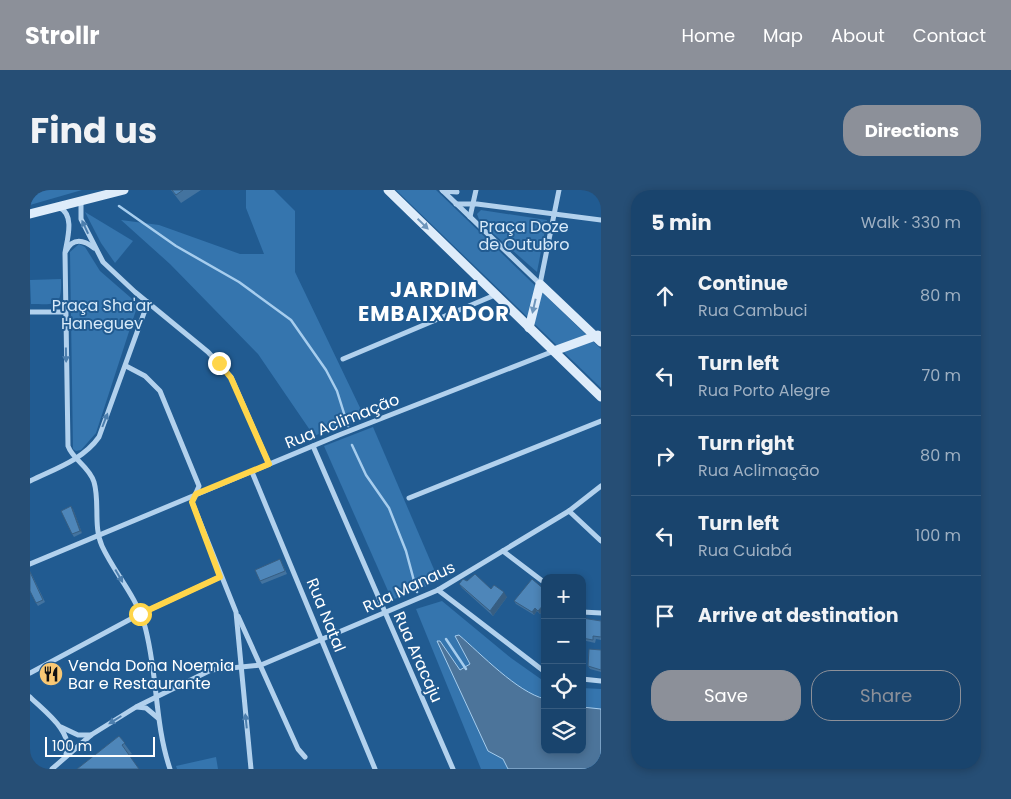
<!DOCTYPE html>
<meta charset="utf-8">
<style>
:root{--surface:#19446d;--page:#264e75;--text:#f1f3f6;--muted:#9fb0c2;--line:#375c80;--accent:#8c9099}
body{margin:0;font-family:Poppins,sans-serif;background:var(--page);color:var(--text)}
.controls{position:absolute;right:15px;bottom:15px;display:grid;overflow:hidden;border-radius:10px;box-shadow:0 2px 8px #0003}
.controls button{width:45px;height:45px;display:grid;place-items:center;padding:0;border:0;border-bottom:1px solid var(--line);background:var(--surface);color:var(--text);font:25px sans-serif}
.scale{position:absolute;left:15px;bottom:12px;width:110px;box-sizing:border-box;padding-left:5px;border:2px solid #fff;border-top:0;font-size:14px;line-height:18px;white-space:nowrap;color:#fff;-webkit-text-stroke:4px #215b91;paint-order:stroke}
.stop{position:absolute;width:15px;height:15px;margin:-11px;border:4px solid #ffd54a;border-radius:50%;background:#fff}
.stop.end{background:#ffd54a;border-color:#fff;box-shadow:0 1px 5px #0008}
.list{margin:0;padding:0;list-style:none}
h2{display:flex;justify-content:space-between;align-items:center;height:65px;margin:0;padding:0 20px;font-size:21px}
h2 small{font-size:16px;font-weight:400;color:var(--muted)}
.list li{display:grid;grid-template-columns:32px 1fr auto;gap:15px;align-items:center;box-sizing:border-box;height:80px;padding:0 20px;border-top:1px solid var(--line)}
.list b{display:block;font-size:19px;white-space:nowrap}
.list p{margin:0;font-size:16px;white-space:nowrap;color:var(--muted)}
.list em{font-size:16px;font-style:normal;color:var(--muted)}
.actions{display:flex;gap:10px;padding:15px 20px}
.actions a{flex:1;padding:11px 0;border:1px solid var(--accent);border-radius:20px;text-align:center;font-size:18px;color:var(--accent)}
.actions .main{background:var(--accent);color:#fff}
.icon{flex:none;width:28px;height:28px;fill:none;stroke:currentColor;stroke-width:2;stroke-linecap:round;stroke-linejoin:round}
.map{position:relative;flex:none;width:571px;height:579px;overflow:hidden;border-radius:20px}
header{display:flex;align-items:center;gap:30px;box-sizing:border-box;height:70px;padding:0 25px;background:var(--accent);color:#fff}
header strong{font-size:24px}
nav{display:flex;gap:28px;margin-inline-start:auto;font-size:18px}
.intro{display:flex;align-items:center;justify-content:space-between;box-sizing:border-box;height:120px;padding:0 30px}
h1{margin:0;font-size:35px}
.button{padding:12px 22px;border-radius:20px;background:var(--accent);color:#fff;font-size:18px;font-weight:700}
main{display:flex;gap:30px;padding:0 30px}
aside{flex:1;background:var(--surface);border-radius:20px;box-shadow:0 2px 8px #0003}
.map>svg:first-child{display:block}
.green{fill:#3575ae}
.water{fill:#4c749a;stroke:#a6cdee}
.lines{fill:none;stroke-linecap:round;stroke-linejoin:round}
.stream{stroke:#a6cdee;stroke-width:2.5}
.street{stroke:#b2d1ed;stroke-width:5}
.secondary{stroke:#deecfa;stroke-width:9}
.wall{fill:#43739f}
.shaded-wall{fill:#375e82}
.building{fill:#4e86b9;stroke:#375e82}
.oneway{fill:#6d95bb}
.oneway2{fill:#4c7ead}
.route{stroke:#ffd54a;stroke-width:6}
.labels{text-anchor:middle;dominant-baseline:central;stroke-width:4;stroke-linejoin:round;paint-order:stroke}
.park-label{font-size:16px;fill:#d8eaf9;stroke:#215b91}
.street-label{font-size:16px;fill:#fff;stroke:#215b91}
.poi-label{font-size:16px;fill:#fff;stroke:#215b91;text-anchor:start}
.district-label{font-size:21px;font-weight:bold;letter-spacing:1px;fill:#fff;stroke:#215b91}
</style>
<header>
<strong>Strollr</strong>
<nav><a>Home</a><a>Map</a><a>About</a><a>Contact</a></nav>
</header>
<div class="intro"><h1>Find us</h1><a class="button">Directions</a></div>
<main>
<div class="map">
<svg width="571" height="579" viewBox="0 0 571 579">
<rect width="100%" height="100%" fill="#215b91"/>
<g class="green">
<path d="M0,0H52L0,15Z"/>
<path d="M216,0H244L265,21V82L334,226L284,246L228,164L140,74L91,30L129,35L210,64H234L216,18Z"/>
<path d="M366,0H406L571,159V198Z"/>
<path d="M451,20L517,30L507,82L450,32L447,24Z"/>
<path d="M55,22L103,51L85,73L71,53Z"/>
<path d="M49,54L55,57L70,81L108,114L66,243L51,260L46,261L43,259L40,62Z"/>
<path d="M31,89C32,118 26,114 1,114L0,90Z"/>
<path d="M343,237L409,391L362,410L294,256Z"/>
<path d="M412,411L481,468L515,492V560H552V498L571,499V579H451L386,419Z"/>
<path d="M186,567L188,579H147L146,576Z"/>
</g>
<path class="water" d="M429,445C451,464 487,502 515,509V560H552V517L571,519V579H478L473,569L458,561L407,451H410L430,480L440,474L425,446Z"/>
<g class="lines">
<g class="stream">
<path d="M0,1L5,0"/>
<path d="M89,16L146,56L209,92L261,130L296,180L307,201L318,236"/>
<path d="M322,255L336,285L359,318L376,361L387,402"/>
<path d="M416,449L436,479"/>
</g>
<g class="street">
<path d="M412,0L510,94"/>
<path d="M413,1L427,2"/>
<path d="M51,11V29L73,72L105,102L178,162L201,187L239,274"/>
<path d="M426,14H447L571,30"/>
<path d="M30,18C45,25 37,50 35,63L38,256C43,270 59,276 64,292C70,312 63,336 72,356C84,382 105,405 114,433C128,481 124,532 140,579"/>
<path d="M440,27L446,0"/>
<path d="M36,61C43,47 54,50 64,58"/>
<path d="M510,94L529,0"/>
<path d="M0,122H35"/>
<path d="M313,169L465,105"/>
<path d="M96,176L115,186L130,201L169,296L162,312L206,422L221,579"/>
<path d="M283,256L423,579"/>
<path d="M222,282L345,579"/>
<path d="M0,291C24,279 53,270 69,247L118,112"/>
<path d="M379,308L571,231"/>
<path d="M539,321L571,351"/>
<path d="M473,361L515,393"/>
<path d="M0,374L309,245L524,161"/>
<path d="M408,400L515,482"/>
<path d="M552,422L571,423"/>
<path d="M208,426L268,559L275,567"/>
<path d="M0,483L110,424L190,387"/>
<path d="M552,489L571,491"/>
<path d="M0,507C14,521 44,542 36,564"/>
<path d="M107,517L116,518L128,528"/>
<path d="M31,537L48,545H61"/>
<path d="M22,579L61,545L106,517L181,480L231,475L408,400L539,321L571,296"/>
</g>
<g class="secondary">
<path d="M358,0L571,207"/>
<path d="M0,24L94,0"/>
<path d="M499,138L510,94L571,152"/>
<path d="M524,161L568,145"/>
</g>
</g>
<g class="wall">
<path d="M141,0H171L151,13Z"/>
<path d="M43,319L52,343L44,347L42,344Z"/>
<path d="M250,369L257,384L232,394L230,391Z"/>
<path d="M0,381L15,412L8,416L6,413Z"/>
<path d="M429,394L461,399L477,407L463,426L432,398Z"/>
<path d="M515,400V418L510,424L507,421L504,425L486,414L484,411Z"/>
<path d="M552,428L571,431V450L566,449L565,453L552,450Z"/>
<path d="M571,460V482L560,479L558,476Z"/>
<path d="M89,546L102,564L99,565L47,579Z"/>
</g>
<g class="shaded-wall">
<path d="M41,316L43,319L52,343L50,341Z"/>
<path d="M474,402L477,407L463,426L460,421Z"/>
<path d="M515,413V418L510,424L508,421Z"/>
<path d="M505,418L507,421L504,425L502,422Z"/>
</g>
<g class="building">
<path d="M142,0H153L146,5Z"/>
<path d="M41,316L50,341L42,344L31,321Z"/>
<path d="M250,369L255,381L230,391L225,380Z"/>
<path d="M0,382L13,410L6,413L0,401Z"/>
<path d="M445,384L461,399L464,395L474,402L460,421L429,394L433,389L437,391Z"/>
<path d="M502,389L515,400V413L508,421L505,418L502,422L484,411Z"/>
<path d="M552,428L571,431V447L563,446V450L552,448Z"/>
<path d="M559,459L571,460V480L558,476Z"/>
<path d="M89,546L95,553L92,555L109,579H47Z"/>
</g>
<defs><path id="oneway-solid" d="M-6-.8H1V-3.2L6.5 0L1 3.2V.8H-6Z" transform="scale(1.25)"/></defs>
<g class="oneway">
<use href="#oneway-solid" transform="translate(393 34) rotate(44)"/>
<use href="#oneway-solid" transform="translate(504 116) rotate(103)"/>
</g>
<g class="oneway2">
<use href="#oneway-solid" transform="translate(55 37) rotate(-115)"/>
<use href="#oneway-solid" transform="translate(36 165) rotate(89)"/>
<use href="#oneway-solid" transform="translate(75 230) rotate(-69)"/>
<use href="#oneway-solid" transform="translate(89 386) rotate(60)"/>
<use href="#oneway-solid" transform="translate(85 530) rotate(148)"/>
<use href="#oneway-solid" transform="translate(216 531) rotate(-96)"/>
</g>
<g class="lines">
<path class="route" d="M110,424L190,387L162,312L166,304L239,274L201,188L189,173"/>
</g>
<defs>
<g id="restaurant-disc" transform="scale(1.25)"><circle r="9.5" fill="#f9c874" stroke="#215b91"/><path d="M-5-6h1v4h1v-4h1v4h1v-4h1v5L-1.5 .5V6h-2V.5L-5-1ZM5-6V6H3V1.5H1.5Q1.5-4 5-6Z" fill="#111"/></g>
</defs>
<g fill-rule="evenodd">
<use href="#restaurant-disc" x="21" y="484"/>
</g>
<g class="labels">
<g class="park-label">
<text x="494" y="36">Praça Doze<tspan x="494" dy="18">de Outubro</tspan></text>
<text x="72" y="115">Praça Sha'ar<tspan x="72" dy="18">Haneguev</tspan></text>
</g>
<g class="street-label">
<text transform="translate(312 231) rotate(-22)">Rua Aclimação</text>
<text transform="translate(379 397) rotate(-25)">Rua Manaus</text>
<text transform="translate(296 425) rotate(68)">Rua Natal</text>
<text transform="translate(388 467) rotate(66)">Rua Aracaju</text>
</g>
<g class="poi-label">
<text x="38" y="475">Venda Dona Noemia<tspan x="38" dy="18">Bar e Restaurante</tspan></text>
</g>
<g class="district-label">
<text x="404" y="99">JARDIM<tspan x="404" dy="24">EMBAIXADOR</tspan></text>
</g>
</g>
</svg>
<div class="controls">
<button>+</button>
<button>−</button>
<button><svg class="icon" aria-label="locate" viewBox="0 0 24 24"><circle cx="12" cy="12" r="6"/><path d="M12 2v4M12 18v4M2 12h4M18 12h4"/></svg></button>
<button><svg class="icon" aria-label="layers" viewBox="0 0 24 24"><path d="M12 4l9 5-9 5-9-5zM3 14l9 5 9-5"/></svg></button>
</div>
<div class="scale">100 m</div>
<div class="stop" style="left:110px;top:424px"></div>
<div class="stop end" style="left:189px;top:173px"></div>
</div>
<aside>
<h2>5 min<small>Walk · 330 m</small></h2>
<ul class="list">
<li><svg class="icon" aria-label="ahead" viewBox="0 0 24 24"><path d="M12 20V5M6 11l6-6 6 6"/></svg><div><b>Continue</b><p>Rua Cambuci</p></div><em>80 m</em></li>
<li><svg class="icon" aria-label="left" viewBox="0 0 24 24"><path d="M17 20v-9H6M10 6l-5 5 5 5"/></svg><div><b>Turn left</b><p>Rua Porto Alegre</p></div><em>70 m</em></li>
<li><svg class="icon" aria-label="right" viewBox="0 0 24 24"><path d="M7 20v-9h11M14 6l5 5-5 5"/></svg><div><b>Turn right</b><p>Rua Aclimação</p></div><em>80 m</em></li>
<li><svg class="icon" aria-label="left" viewBox="0 0 24 24"><path d="M17 20v-9H6M10 6l-5 5 5 5"/></svg><div><b>Turn left</b><p>Rua Cuiabá</p></div><em>100 m</em></li>
<li><svg class="icon" aria-label="arrive" viewBox="0 0 24 24"><path d="M6 21V4h12l-3 4 3 4H6"/></svg><div><b>Arrive at destination</b></div></li>
</ul>
<div class="actions"><a class="main">Save</a><a>Share</a></div>
</aside>
</main>
